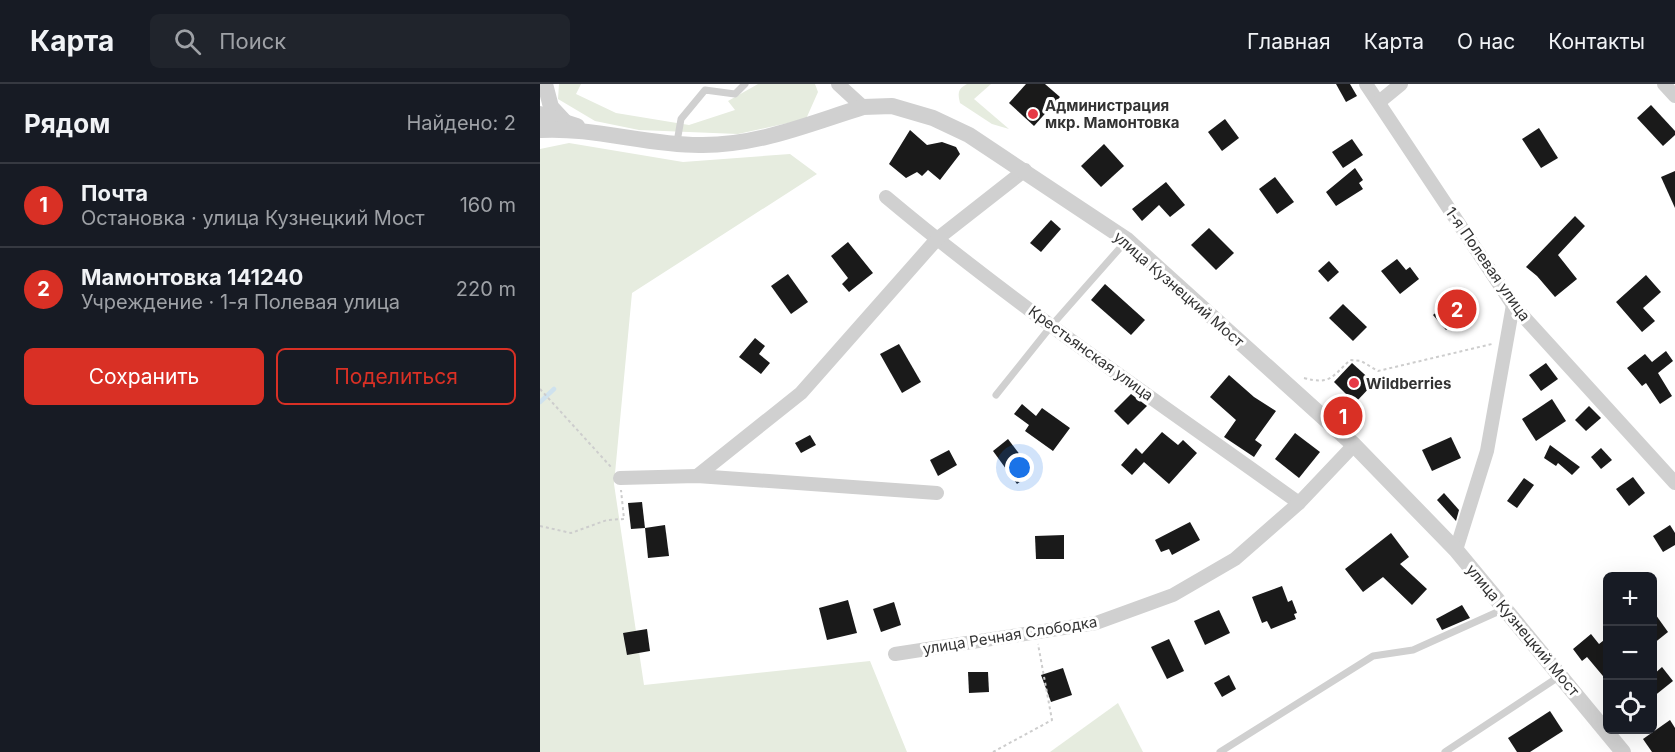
<!DOCTYPE html>
<html lang="ru">
<meta charset="utf-8">
<style>
:root{--surface:#171b24;--page:#20242c;--text:#f1f3f6;--muted:#9ea1a6;--line:#363941;--accent:#d93025}
body{margin:0;font-family:Inter,sans-serif;background:var(--page);color:var(--text)}
.controls{position:absolute;right:18px;bottom:18px;display:grid;overflow:hidden;border-radius:9px;box-shadow:0 6px 24px #0002}
.controls button{width:54px;height:54px;display:grid;place-items:center;padding:0;border:0;border-bottom:2px solid var(--line);background:var(--surface);color:var(--text);font:30px sans-serif}
.you{position:absolute;left:480px;top:384px;width:21px;height:21px;margin:-15px;border:4px solid #fff;border-radius:50%;background:#1a73e8;box-shadow:0 0 0 9px #1a73e833}
.badge{display:grid;place-items:center;width:39px;height:39px;border-radius:50%;background:var(--accent);color:#fff;font-size:20px;font-weight:700}
.pin{position:absolute;translate:-50% -50%;border:3px solid #fff;box-shadow:0 2px 6px #0006}
.list{margin:0;padding:0;list-style:none}
h2{display:flex;justify-content:space-between;align-items:center;height:78px;margin:0;padding:0 24px;font-size:26px}
h2 small{font-size:20px;font-weight:400;color:var(--muted)}
.list li{display:grid;grid-template-columns:39px 1fr auto;gap:18px;align-items:center;box-sizing:border-box;height:84px;padding:0 24px;border-top:2px solid var(--line)}
.list b{display:block;font-size:22px;white-space:nowrap}
.list p{margin:0;font-size:20px;white-space:nowrap;color:var(--muted)}
.list em{font-size:20px;font-style:normal;color:var(--muted)}
.actions{display:flex;gap:12px;padding:18px 24px}
.actions a{flex:1;padding:14px 0;border:2px solid var(--accent);border-radius:9px;text-align:center;font-size:21px;color:var(--accent)}
.actions .main{background:var(--accent);color:#fff}
.icon{flex:none;width:33px;height:33px;fill:none;stroke:currentColor;stroke-width:2;stroke-linecap:round;stroke-linejoin:round}
.map{position:relative;flex:none;width:1135px;height:668px;overflow:hidden}
header{display:flex;align-items:center;gap:36px;box-sizing:border-box;height:84px;padding:0 30px;background:var(--surface);border-bottom:2px solid var(--line)}
header strong{font-size:28px}
nav{display:flex;gap:33px;margin-inline-start:auto;font-size:21px}
.search{width:420px;height:54px;background:var(--page);display:flex;align-items:center;gap:15px;box-sizing:border-box;padding:0 21px;border-radius:9px;color:var(--muted);font-size:22px}
main{display:flex}
aside{flex:1;background:var(--surface)}
.map>svg:first-child{display:block}
.green{fill:#e6ecdf}
.lines{fill:none;stroke-linecap:round;stroke-linejoin:round}
.stream{stroke:#cfe2ee;stroke-width:4.5}
.building{fill:#1a1a1a}
.path{stroke:#cdcdcd;stroke-width:2;stroke-dasharray:3 3;stroke-linecap:butt}
.service{stroke:#d0d0d0;stroke-width:7}
.minor{stroke:#d0d0d0;stroke-width:14}
.tertiary{stroke:#d0d0d0;stroke-width:16}
.poi-dot{fill:#e63946;stroke:#fff;stroke-width:2}
.labels{text-anchor:middle;dominant-baseline:central;stroke-width:6;stroke-linejoin:round;paint-order:stroke}
.poi-label{font-size:15px;font-weight:bold;fill:#333;stroke:#fff;text-anchor:start}
.street-label{font-size:15px;fill:#333;stroke:#fff}
</style>
<header>
<strong>Карта</strong>
<div class="search"><svg class="icon" aria-label="search" viewBox="0 0 24 24"><circle cx="10" cy="10" r="6"/><path d="M15 15l6 6"/></svg>Поиск</div>
<nav><a>Главная</a><a>Карта</a><a>О нас</a><a>Контакты</a></nav>
</header>
<main>
<aside>
<h2>Рядом<small>Найдено: 2</small></h2>
<ul class="list">
<li><span class="badge">1</span><div><b>Почта</b><p>Остановка · улица Кузнецкий Мост</p></div><em>160 m</em></li>
<li><span class="badge">2</span><div><b>Мамонтовка 141240</b><p>Учреждение · 1-я Полевая улица</p></div><em>220 m</em></li>
</ul>
<div class="actions"><a class="main">Сохранить</a><a>Поделиться</a></div>
</aside>
<div class="map">
<svg width="1135" height="668" viewBox="0 0 1135 668">
<rect width="100%" height="100%" fill="#fff"/>
<g class="green">
<path d="M19,0H41L36,10L76,29L149,41L195,26L188,17L218,0H275L278,8L266,35L198,50L99,46L55,37L18,15Z"/>
<path d="M427,0H451L434,15L469,45L452,40L420,19C418,10 417,5 427,0Z"/>
<path d="M29,59L143,78L250,70L277,90L92,209L74,400L104,601L330,577L367,668H0V65Z"/>
<path d="M578,619L603,668H510Z"/>
</g>
<g class="lines">
<path class="stream" d="M0,318L14,305"/>
</g>
<g class="building">
<path d="M486,0H505L520,13L494,42L469,19Z"/>
<path d="M796,0H810L817,12L806,18Z"/>
<path d="M1111,21L1135,47V51L1123,62L1097,34Z"/>
<path d="M685,35L699,54L682,67L668,48Z"/>
<path d="M999,44L1018,74L1001,84L982,55Z"/>
<path d="M370,46L387,61L402,58L416,63L420,70L400,96L388,86L382,92L377,88L366,94L349,80Z"/>
<path d="M812,55L823,71L803,84L792,68Z"/>
<path d="M564,60L584,82L561,103L541,82Z"/>
<path d="M815,84L823,96L819,99L823,105L796,122L786,108Z"/>
<path d="M1135,87V124L1121,93Z"/>
<path d="M735,93L754,118L737,130L719,105Z"/>
<path d="M626,98L645,121L630,133L619,121L602,137L592,125Z"/>
<path d="M1035,132L1045,142L1018,171L1037,195L1015,213L997,192L986,183Z"/>
<path d="M511,136L521,145L501,168L490,159Z"/>
<path d="M669,144L694,169L676,186L651,161Z"/>
<path d="M308,158L333,189L309,208L302,200L308,194L291,172Z"/>
<path d="M857,175L866,186L870,183L879,195L860,210L841,187Z"/>
<path d="M789,177L799,188L788,198L778,187Z"/>
<path d="M248,190L268,218L251,230L231,202Z"/>
<path d="M1106,191L1121,208L1103,224L1115,237L1102,248L1076,218Z"/>
<path d="M565,200L605,236L591,251L551,216Z"/>
<path d="M918,210L931,226L906,246L893,231Z"/>
<path d="M803,220L827,243L813,257L789,234Z"/>
<path d="M215,254L225,262L219,270L230,279L221,290L199,273Z"/>
<path d="M359,260L381,298L362,309L340,270Z"/>
<path d="M1126,267L1133,277L1118,289L1132,312L1120,320L1106,299L1102,302L1087,284L1105,270L1112,278Z"/>
<path d="M812,279L834,299L815,319L794,298Z"/>
<path d="M1006,279L1018,295L1001,307L989,291Z"/>
<path d="M689,291L714,313L736,327L715,356L722,361L714,373L684,353L696,336L670,313Z"/>
<path d="M591,310L607,322L588,341L574,327Z"/>
<path d="M1012,315L1026,337L996,357L982,335Z"/>
<path d="M482,320L496,332L502,324L530,344L513,367L485,347L489,341L474,330Z"/>
<path d="M1049,322L1061,334L1046,347L1035,336Z"/>
<path d="M622,348L638,361L643,356L657,369L629,400L604,378L592,391L581,381L596,364L602,370Z"/>
<path d="M755,349L780,368L759,394L735,375Z"/>
<path d="M270,351L276,361L261,369L255,359Z"/>
<path d="M911,353L921,374L892,387L882,366Z"/>
<path d="M468,355L493,388L477,400L453,367Z"/>
<path d="M1010,361L1040,383L1032,391L1018,379L1016,382L1004,374Z"/>
<path d="M1061,364L1072,376L1061,385L1051,373Z"/>
<path d="M409,366L417,381L398,392L390,376Z"/>
<path d="M1093,393L1105,409L1089,422L1076,405Z"/>
<path d="M984,394L994,401L977,424L967,417Z"/>
<path d="M904,409L919,426L916,437L897,416Z"/>
<path d="M102,418L105,444L91,445L88,419Z"/>
<path d="M650,438L660,456L632,471L629,465L621,468L615,456Z"/>
<path d="M125,441L129,472L108,474L105,444Z"/>
<path d="M1130,441L1135,449V461L1123,468L1113,452Z"/>
<path d="M851,449L869,473L860,480L887,505L872,521L843,493L823,508L805,485Z"/>
<path d="M524,451V475H496L495,452Z"/>
<path d="M742,502L748,518L752,516L757,529L754,530L756,535L731,545L727,537L722,539L712,513Z"/>
<path d="M308,516L317,549L287,556L279,524Z"/>
<path d="M354,518L361,541L341,548L333,525Z"/>
<path d="M922,521L930,534L902,546L896,535Z"/>
<path d="M679,526L690,549L665,561L654,537Z"/>
<path d="M1113,527L1128,548L1113,560Z"/>
<path d="M107,545L110,567L87,571L83,549Z"/>
<path d="M1051,550L1059,560L1068,553V598L1047,573L1042,577L1033,565Z"/>
<path d="M629,555L644,587L627,595L611,563Z"/>
<path d="M1122,583L1133,597L1113,613V591Z"/>
<path d="M523,584L532,611L511,618L501,591Z"/>
<path d="M428,588H448L449,608L429,609Z"/>
<path d="M689,591L696,605L682,613L674,599Z"/>
<path d="M1010,627L1023,647L990,668H977L968,654Z"/>
<path d="M1130,636L1135,644V668H1112L1103,655Z"/>
</g>
<g class="lines">
<g class="path">
<path d="M764,294C790,301 792,293 810,276L821,277L838,287L952,260"/>
<path d="M0,305L71,383"/>
<path d="M0,442L31,449L67,436L84,435L81,406"/>
<path d="M453,668L512,636L498,560"/>
</g>
<g class="service">
<path d="M137,58L141,35L165,6L195,10L205,0"/>
<path d="M456,311L512,241L587,156"/>
<path d="M680,668L833,572L873,566L964,525"/>
<path d="M905,668L1020,592"/>
</g>
<g class="minor">
<path d="M298,0L323,23"/>
<path d="M826,0L973,221L1135,399"/>
<path d="M1124,0L1135,12"/>
<path d="M839,18L861,0"/>
<path d="M346,113C477,223 620,319 759,419"/>
<path d="M157,392L261,309L397,155L485,86"/>
<path d="M80,394L157,392L397,409"/>
<path d="M916,466L947,367L973,221"/>
<path d="M355,570L556,539L633,511L695,475L759,419L814,361"/>
</g>
<g class="tertiary">
<path d="M5,0L11,23L24,37"/>
<path d="M0,30L37,42"/>
<path d="M0,46C54,43 106,61 159,61C217,62 268,40 323,23L352,22L393,34L429,51L587,156L814,361L916,466L1083,668"/>
</g>
</g>
<g class="poi-dot">
<circle cx="493" cy="30" r="6"/>
<circle cx="814" cy="299" r="6"/>
</g>
<g class="labels">
<g class="poi-label">
<text x="505" y="21">Администрация<tspan x="505" dy="17">мкр. Мамонтовка</tspan></text>
<text x="826" y="299">Wildberries</text>
</g>
<g class="street-label">
<text transform="translate(948 180) rotate(55)">1-я Полевая улица</text>
<text transform="translate(639 205) rotate(41)">улица Кузнецкий Мост</text>
<text transform="translate(551 269) rotate(36)">Крестьянская улица</text>
<text transform="translate(983 546) rotate(50)">улица Кузнецкий Мост</text>
<text transform="translate(470 551) rotate(-9)">улица Речная Слободка</text>
</g>
</g>
</svg>
<div class="controls">
<button>+</button>
<button>−</button>
<button><svg class="icon" aria-label="locate" viewBox="0 0 24 24"><circle cx="12" cy="12" r="6"/><path d="M12 2v4M12 18v4M2 12h4M18 12h4"/></svg></button>
</div>
<div class="you"></div>
<div class="pin badge" style="left:803px;top:332px">1</div>
<div class="pin badge" style="left:917px;top:225px">2</div>
</div>
</main>
